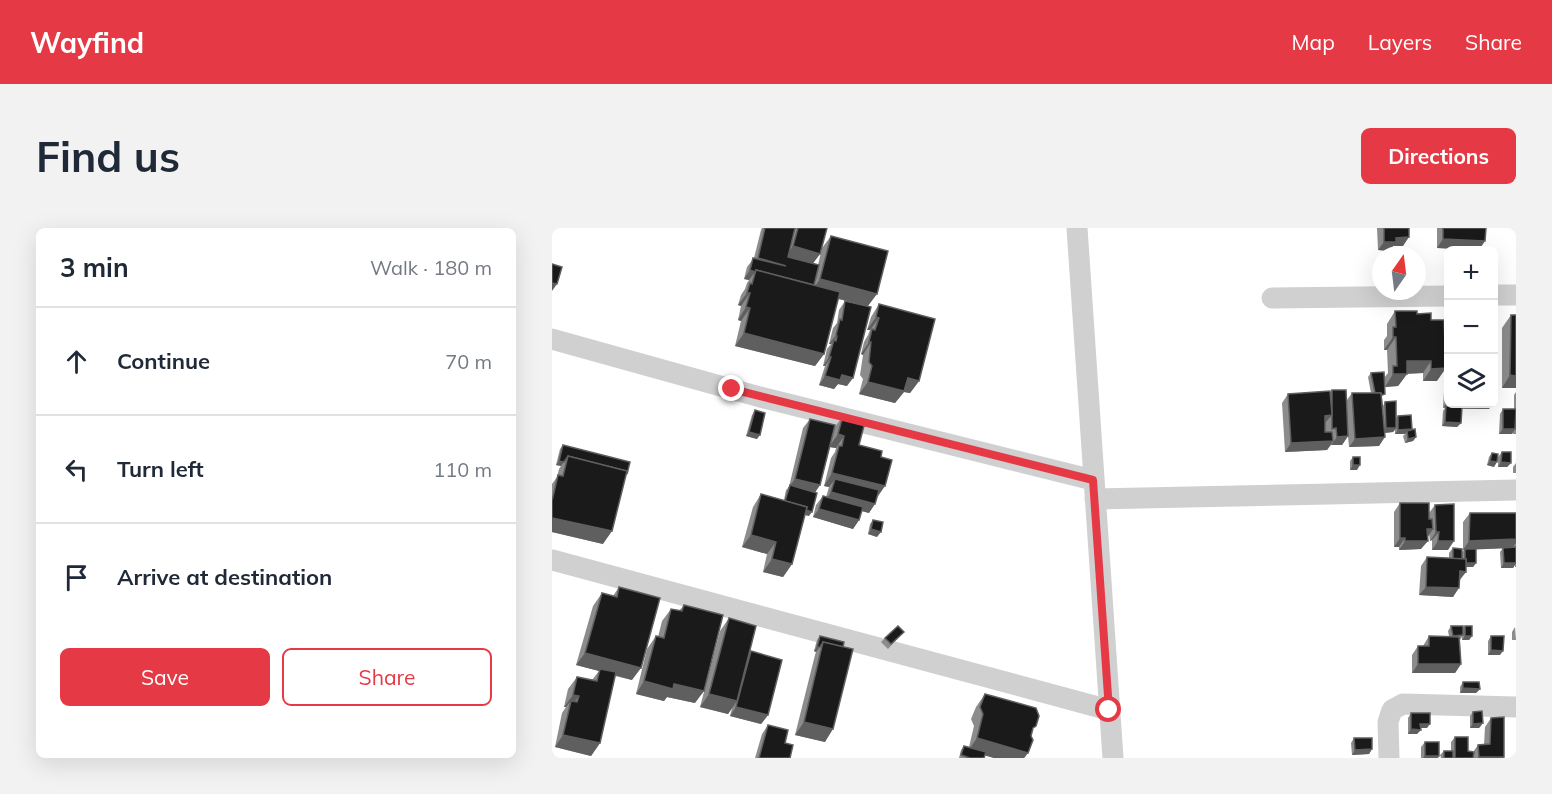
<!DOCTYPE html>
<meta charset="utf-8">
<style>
:root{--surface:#fff;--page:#f2f2f3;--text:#1f2937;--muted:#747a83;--line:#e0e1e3;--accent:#e63946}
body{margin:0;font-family:Mulish,sans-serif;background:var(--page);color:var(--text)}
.controls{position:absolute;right:18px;top:18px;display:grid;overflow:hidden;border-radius:9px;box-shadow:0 6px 24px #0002}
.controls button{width:54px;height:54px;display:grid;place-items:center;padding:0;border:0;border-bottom:2px solid var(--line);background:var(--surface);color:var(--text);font:30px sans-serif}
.compass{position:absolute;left:820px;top:18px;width:54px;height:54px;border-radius:50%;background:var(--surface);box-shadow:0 6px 24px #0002;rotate:14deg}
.stop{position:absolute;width:18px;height:18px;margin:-14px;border:4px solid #e63946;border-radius:50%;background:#fff}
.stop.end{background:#e63946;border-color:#fff;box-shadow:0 2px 6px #0008}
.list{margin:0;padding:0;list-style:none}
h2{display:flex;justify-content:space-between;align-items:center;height:78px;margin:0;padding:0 24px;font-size:26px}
h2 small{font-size:20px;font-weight:400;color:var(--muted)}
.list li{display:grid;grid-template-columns:39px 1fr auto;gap:18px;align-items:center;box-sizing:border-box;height:108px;padding:0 24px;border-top:2px solid var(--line)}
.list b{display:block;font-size:22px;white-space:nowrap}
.list em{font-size:20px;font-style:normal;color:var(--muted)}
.actions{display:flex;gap:12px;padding:18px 24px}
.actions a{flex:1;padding:14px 0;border:2px solid var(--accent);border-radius:9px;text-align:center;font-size:21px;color:var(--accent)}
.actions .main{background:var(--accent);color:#fff}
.icon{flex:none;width:33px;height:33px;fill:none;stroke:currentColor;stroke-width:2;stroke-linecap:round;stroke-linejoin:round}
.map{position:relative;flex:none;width:964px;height:530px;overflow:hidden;border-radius:9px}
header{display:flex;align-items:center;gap:36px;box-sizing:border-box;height:84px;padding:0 30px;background:var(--accent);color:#fff}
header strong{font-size:28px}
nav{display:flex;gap:33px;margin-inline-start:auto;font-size:21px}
.intro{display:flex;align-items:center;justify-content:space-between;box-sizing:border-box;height:144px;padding:0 36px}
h1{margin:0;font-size:42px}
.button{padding:15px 27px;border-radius:9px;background:var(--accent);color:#fff;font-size:21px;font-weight:700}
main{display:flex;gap:36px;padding:0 36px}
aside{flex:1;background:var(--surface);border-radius:9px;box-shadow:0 6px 24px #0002}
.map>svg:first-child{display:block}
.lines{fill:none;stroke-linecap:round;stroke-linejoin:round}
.minor{stroke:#d0d0d0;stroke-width:21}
.wall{fill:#8c8c8c}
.shaded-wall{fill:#5f5f5f}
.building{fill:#1a1a1a;stroke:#5f5f5f;stroke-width:1.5}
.route{stroke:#e63946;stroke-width:8}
</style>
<header>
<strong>Wayfind</strong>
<nav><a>Map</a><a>Layers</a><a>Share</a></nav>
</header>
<div class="intro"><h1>Find us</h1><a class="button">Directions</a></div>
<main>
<aside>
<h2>3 min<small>Walk · 180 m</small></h2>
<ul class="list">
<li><svg class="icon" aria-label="ahead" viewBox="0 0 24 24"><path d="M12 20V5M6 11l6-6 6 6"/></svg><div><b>Continue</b></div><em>70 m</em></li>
<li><svg class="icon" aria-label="left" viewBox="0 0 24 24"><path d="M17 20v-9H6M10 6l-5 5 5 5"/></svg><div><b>Turn left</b></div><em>110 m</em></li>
<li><svg class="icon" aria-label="arrive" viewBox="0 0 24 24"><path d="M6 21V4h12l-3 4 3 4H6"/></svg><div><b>Arrive at destination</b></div></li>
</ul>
<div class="actions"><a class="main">Save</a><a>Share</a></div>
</aside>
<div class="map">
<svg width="964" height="530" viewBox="0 0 964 530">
<rect width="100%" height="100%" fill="#fff"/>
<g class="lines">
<g class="minor">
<path d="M525,0L561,530"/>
<path d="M942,67H964"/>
<path d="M720,70L897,68"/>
<path d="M0,111L208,169L541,252"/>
<path d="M543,271L964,262"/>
<path d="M0,332L557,482"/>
<path d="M837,530L836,494L840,482L851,476L964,479"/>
</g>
</g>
<g class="wall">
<path d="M210,0H275L268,26L261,35L266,37L270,20L279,8L316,78L286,71L272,126L263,138L183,118L189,93L186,92L189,78L186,77L189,67L193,61L195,55L197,52L192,51L195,39L202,30L209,2Z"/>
<path d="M825,0H857L851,18H841L838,23L826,22Z"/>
<path d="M885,0H934L927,22L885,20Z"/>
<path d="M293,73L295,158L286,156L282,161L267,157L273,138H271L275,121L279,116H277L281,100L285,95L287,82Z"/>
<path d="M327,76L367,153L358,165L352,164L343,175L307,166L311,151L308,147L311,127L309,126L312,114L316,107L318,102H315L319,89Z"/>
<path d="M843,83L865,86L885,153H871V145L855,146L846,158L833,159L832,150L836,145L835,122H832V112L835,108V96Z"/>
<path d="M959,87H964V160H950V100Z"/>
<path d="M819,145L830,171L831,178L833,174L844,190L846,188L860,201L859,202L864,209L861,213L853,215L851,208L853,206H843V202L841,204L833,205L827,218L797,219L796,208L790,217H779L775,222L733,224L730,175L736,166L778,165L780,162L795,172L800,165H819L816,149Z"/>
<path d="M897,157V176L937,181H909V195L905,199L890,198L891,183L893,180H891L892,164Z"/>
<path d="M964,164V206H961V204L960,206H947L948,186L951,181H962V167Z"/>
<path d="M203,182L205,211L194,208L200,187Z"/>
<path d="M291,188L307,217L329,229L325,271L317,285L310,283L307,292L301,301L261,289L264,277L271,268L274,269L277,259L272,258L279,230L283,224L284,220L278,219L268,257L263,264L257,288L253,287L240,336L231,349L211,344L215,326L190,319L201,279L209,266L232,272L234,262L237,259L251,200L258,191L282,200Z"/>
<path d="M11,217L51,316L0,304V256L5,249L7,241L9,238L4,237L8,221Z"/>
<path d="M950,224L959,235L955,239H946V229Z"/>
<path d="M940,225L942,239L935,237L937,229Z"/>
<path d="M801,229L805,242H798V233Z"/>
<path d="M964,235V245H961V239Z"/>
<path d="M848,275L877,285L883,277L896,322H880V312L878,313L877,306L869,321L847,322V319H842V284Z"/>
<path d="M918,285H964V339H963V337L961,340H949L948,324L951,320L924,321V335L921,339H914V344L908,352L901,369L867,367L869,338L875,329L897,330V325L901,320L910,324L912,322H911V294Z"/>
<path d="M321,292L325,309L316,306L318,296Z"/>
<path d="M67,359L80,452L63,448L48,515L39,528L3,519L10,485L14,479H12L16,461L25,449L40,452L47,443L24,437L41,378L50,365L61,368Z"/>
<path d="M132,377L143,475L115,469L112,473L84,466L95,421L104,408L106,409L110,393L119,381L127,383Z"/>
<path d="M177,390L197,426L199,423L216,487L209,496L178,488L180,480L176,486L148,479L168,403Z"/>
<path d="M899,398L911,400L913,398L920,408L917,412H910V409L908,412L909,436L903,445H860V427L866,418H871L877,408H897L896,403Z"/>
<path d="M963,399L964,412H960V404Z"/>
<path d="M352,404L348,408L336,421L329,414L333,410Z"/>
<path d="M268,408L292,414L273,514L243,507L263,427L264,424L262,423L265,412Z"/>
<path d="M939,408L948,427H936V413Z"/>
<path d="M911,454L928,461L924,465H908V459Z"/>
<path d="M433,466L480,504L476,525L472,530H442L433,527L432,530H407L409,522L412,518L417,519L422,498L419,491L424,479Z"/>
<path d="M921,484L931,495L927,500H918V488Z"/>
<path d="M859,485L875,500H869L865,506H856V490Z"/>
<path d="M939,490L952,529V530H889L888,527L892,523H899V514L903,509L916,523L921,524L926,517H932L933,499Z"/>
<path d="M216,497L233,515L238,530H203L210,506Z"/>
<path d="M802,510L820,521L817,526L800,527L799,515Z"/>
<path d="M873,514L886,530H869V519Z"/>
</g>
<g class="shaded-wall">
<path d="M857,9L851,18H841L838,23L826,22L832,14L844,10Z"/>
<path d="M891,11L933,13L927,22L885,20Z"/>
<path d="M241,18L268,26L259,38L232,31Z"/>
<path d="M198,42L203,44L197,52L192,51Z"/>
<path d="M268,51L325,66L316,78L259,64Z"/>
<path d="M0,55L5,56L0,63Z"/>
<path d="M195,65H198L189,78L186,77Z"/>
<path d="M194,79L198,80L189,93L186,92Z"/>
<path d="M324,89L327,90L318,102H315Z"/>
<path d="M192,105L272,126L263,138L183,118Z"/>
<path d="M284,107L285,108L279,116H277Z"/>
<path d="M841,109H844L835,122H832Z"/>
<path d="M317,114H319L311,127L309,126Z"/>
<path d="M277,129H279L273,138H271Z"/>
<path d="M855,133H879L871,145L846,146Z"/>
<path d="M894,140L885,153H871L879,141Z"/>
<path d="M841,146H855L846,158L833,159Z"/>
<path d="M290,147L301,150L295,158L286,156L282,161L267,157L273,148Z"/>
<path d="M958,147L964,148V160H950Z"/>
<path d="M356,150L367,153L358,165L352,164L343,175L307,166L316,154Z"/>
<path d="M897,173V176H941L937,181L894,180V178L891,180Z"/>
<path d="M780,187L773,195V188Z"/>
<path d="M893,194L909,195L905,199L890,198Z"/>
<path d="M834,200H844L841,204L831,205Z"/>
<path d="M860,201L857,206L855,203L853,206H843L846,202Z"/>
<path d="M951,201H963L960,206H947Z"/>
<path d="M197,204L208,207L205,211L194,208Z"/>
<path d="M286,206L292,208L284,220L277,219Z"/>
<path d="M796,208L790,217H779L785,209Z"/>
<path d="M833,209L827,218L797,219L803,211Z"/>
<path d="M864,209L861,213L853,215L856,211Z"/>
<path d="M781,213L775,222L733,224L739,215Z"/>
<path d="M7,233L12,234L9,238L4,237Z"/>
<path d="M938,233L945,234L942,239L935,237Z"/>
<path d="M949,234L959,235L955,239H946Z"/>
<path d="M801,237H808L805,242H798Z"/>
<path d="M280,245L333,258L324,271L283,251L277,259L272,258Z"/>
<path d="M243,251L268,257L262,266L236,260Z"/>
<path d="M279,264L323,276L317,285L273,273Z"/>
<path d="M233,276L260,284L257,288L229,280Z"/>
<path d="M267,281L307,292L301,301L261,289Z"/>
<path d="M0,290L60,303L51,316L0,304Z"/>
<path d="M319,301L329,304L325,309L316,306Z"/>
<path d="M875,301H881L875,310Z"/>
<path d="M884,304H887L880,312L878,313Z"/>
<path d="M199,307L224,314L215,326L190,319Z"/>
<path d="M848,310H853L847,319H842Z"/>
<path d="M964,311V315L960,320L911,322L917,313Z"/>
<path d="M853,313H876L869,321L847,322Z"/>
<path d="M886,313H902L896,322H880Z"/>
<path d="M220,331L240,336L231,349L211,344Z"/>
<path d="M913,335H924L921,339H909Z"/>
<path d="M952,335H964L961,340H949Z"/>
<path d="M908,343L914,344L907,352Z"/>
<path d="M874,359L907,360L901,369L867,367Z"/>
<path d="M913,408H920L917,412H910Z"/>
<path d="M265,419H268L264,424L262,423Z"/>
<path d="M939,422L951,423L948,427H936Z"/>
<path d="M33,425L89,440L80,452L48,443V441L47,443L24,437Z"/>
<path d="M866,436H909L903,445H860Z"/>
<path d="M92,453L122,456L152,463L143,475L115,469L112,473L84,466Z"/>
<path d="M911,460L928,461L924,465H908Z"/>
<path d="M157,466L185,473L176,486L148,479Z"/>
<path d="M21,467L27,468L18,480L19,473L14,479H12Z"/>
<path d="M184,479L216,487L209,496L178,488Z"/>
<path d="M252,494L281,501L273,514L243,507Z"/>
<path d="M931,495L927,500H918L921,496Z"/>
<path d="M868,496H878L875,500H865Z"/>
<path d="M859,501L869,502L865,506H856Z"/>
<path d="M11,507L48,515L39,528L3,519Z"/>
<path d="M425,510L476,525L472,530H442L416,523Z"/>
<path d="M820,521L817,526L800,527L803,522Z"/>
<path d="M873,528H887L886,530H871Z"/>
<path d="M927,529H952V530H926Z"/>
</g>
<g class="building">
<path d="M213,0H243L236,29L267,37L262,57L204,42L203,44L198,42L201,30L234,38L206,30Z"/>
<path d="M246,0H275L268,26L241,18Z"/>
<path d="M832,0H857V9L844,10V14H832Z"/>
<path d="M891,0H934L933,13L891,11Z"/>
<path d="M279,8L336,23L325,66L268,51Z"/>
<path d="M0,36L10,39L5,56L0,55Z"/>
<path d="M204,42L288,64L272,126L192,105L198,80L194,79L198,65H195L198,55L200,56Z"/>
<path d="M293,73L319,79L301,150L290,147L288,152L273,148L279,129H277L282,112L284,113L285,108L284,107L288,91L290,92Z"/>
<path d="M327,76L383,91L367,153L356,150L352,163L316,154L320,138L317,134L319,114H317L320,101L323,102L327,90L324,89Z"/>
<path d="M843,83H865V86L879,85V92H892L894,140L879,141V133H855V146H841V138H845L844,109H841V99H844Z"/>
<path d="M959,87H964V148L958,147Z"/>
<path d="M832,144L833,166L830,167L829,165H823L819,145Z"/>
<path d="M942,156H943V173L942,172Z"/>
<path d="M780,162H794L796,208L785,209L784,200L780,201Z"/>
<path d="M778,163L780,187L773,188V204H780L781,213L739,215L736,166Z"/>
<path d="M800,165H829L833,209L803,211Z"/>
<path d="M844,173V200H834L833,174Z"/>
<path d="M894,178L910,179L909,195L893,194Z"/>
<path d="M951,181H964L963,201H951Z"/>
<path d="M203,182L213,185L208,207L197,204Z"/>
<path d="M859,187L860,201L846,202V188Z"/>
<path d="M291,188L313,194L307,217L330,223L329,229L340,232L333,258L280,245L287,218H290L292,208L286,206Z"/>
<path d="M258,191L283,197L268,257L243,251Z"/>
<path d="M863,201L864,209L856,211L855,203Z"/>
<path d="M11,217L78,234L75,246V243L16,228L12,234L7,233Z"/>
<path d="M950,224H959V235L949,234Z"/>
<path d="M940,225L946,226L945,234L938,233Z"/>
<path d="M16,228L75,243L60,303L0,290V273L6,247L11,248Z"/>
<rect x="801" y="229" width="7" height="8"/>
<path d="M283,251L327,262L323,276L279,264Z"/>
<path d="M238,257L265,265L260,284L254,282L255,279L233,273Z"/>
<path d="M209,266L255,279L240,336L220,331L224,314L199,307Z"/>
<path d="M271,268L311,279L307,292L267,281Z"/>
<path d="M848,275H877V291H880L881,301H875L876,313H853V310H848Z"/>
<path d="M902,276V313H886L887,304H884L883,277Z"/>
<path d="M918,285H964V311L917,313Z"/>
<path d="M321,292L331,294L329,304L319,301Z"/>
<path d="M964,319V335H952L951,320Z"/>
<path d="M901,320L910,321V331H901Z"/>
<path d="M913,321H924V335H914V331H913Z"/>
<path d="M875,329L914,331V344L908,343L907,360L874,359Z"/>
<path d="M67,359L108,370L89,440L33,425L50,365L65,369Z"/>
<path d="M132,377L171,387L152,463L122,456L121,461L92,453L104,408L112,410L119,381L130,383Z"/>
<path d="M177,390L204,398L185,473L157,466Z"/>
<path d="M346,398L352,404L339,416L333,410Z"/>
<path d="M899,398H911V407L901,408Z"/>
<rect x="913" y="398" width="7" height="10"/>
<path d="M268,408L292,414L291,419L271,414L268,419H265Z"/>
<path d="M877,408L907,409L909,436H866V418H877Z"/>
<path d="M939,408H952L951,423L939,422Z"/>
<path d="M271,414L301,421L281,501L252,494Z"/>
<path d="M199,423L230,432L216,487L184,479Z"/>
<path d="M48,441L64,444L48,515L11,507L19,473L25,474L27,468L21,467L25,449L45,453Z"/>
<path d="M911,454H927L928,461L911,460Z"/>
<path d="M433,466L484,480L487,488L484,498L481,500L479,508L481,512L476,525L425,510L431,486L428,479Z"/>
<path d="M930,483L931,495L921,496V484Z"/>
<path d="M859,485H878V496H868L869,502L859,501Z"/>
<path d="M952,489V529H927L926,517L938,516L939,490Z"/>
<path d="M216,497L236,502L233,515L241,517L238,530H207Z"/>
<path d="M903,509H916V523L922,524L921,530H903Z"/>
<path d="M802,510H820V521L803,522Z"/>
<rect x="873" y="514" width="14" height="14"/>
<path d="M412,518L434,524L432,530H418L409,527Z"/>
<rect x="892" y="523" width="9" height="7"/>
</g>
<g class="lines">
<path class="route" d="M180,161L541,252L557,482"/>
</g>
</svg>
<div class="controls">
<button>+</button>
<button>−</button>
<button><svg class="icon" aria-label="layers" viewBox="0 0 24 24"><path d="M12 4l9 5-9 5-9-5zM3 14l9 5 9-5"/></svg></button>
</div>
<svg class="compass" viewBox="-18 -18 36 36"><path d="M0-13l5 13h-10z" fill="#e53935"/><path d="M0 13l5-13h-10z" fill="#747a83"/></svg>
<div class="stop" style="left:557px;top:482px"></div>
<div class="stop end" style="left:180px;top:161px"></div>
</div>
</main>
